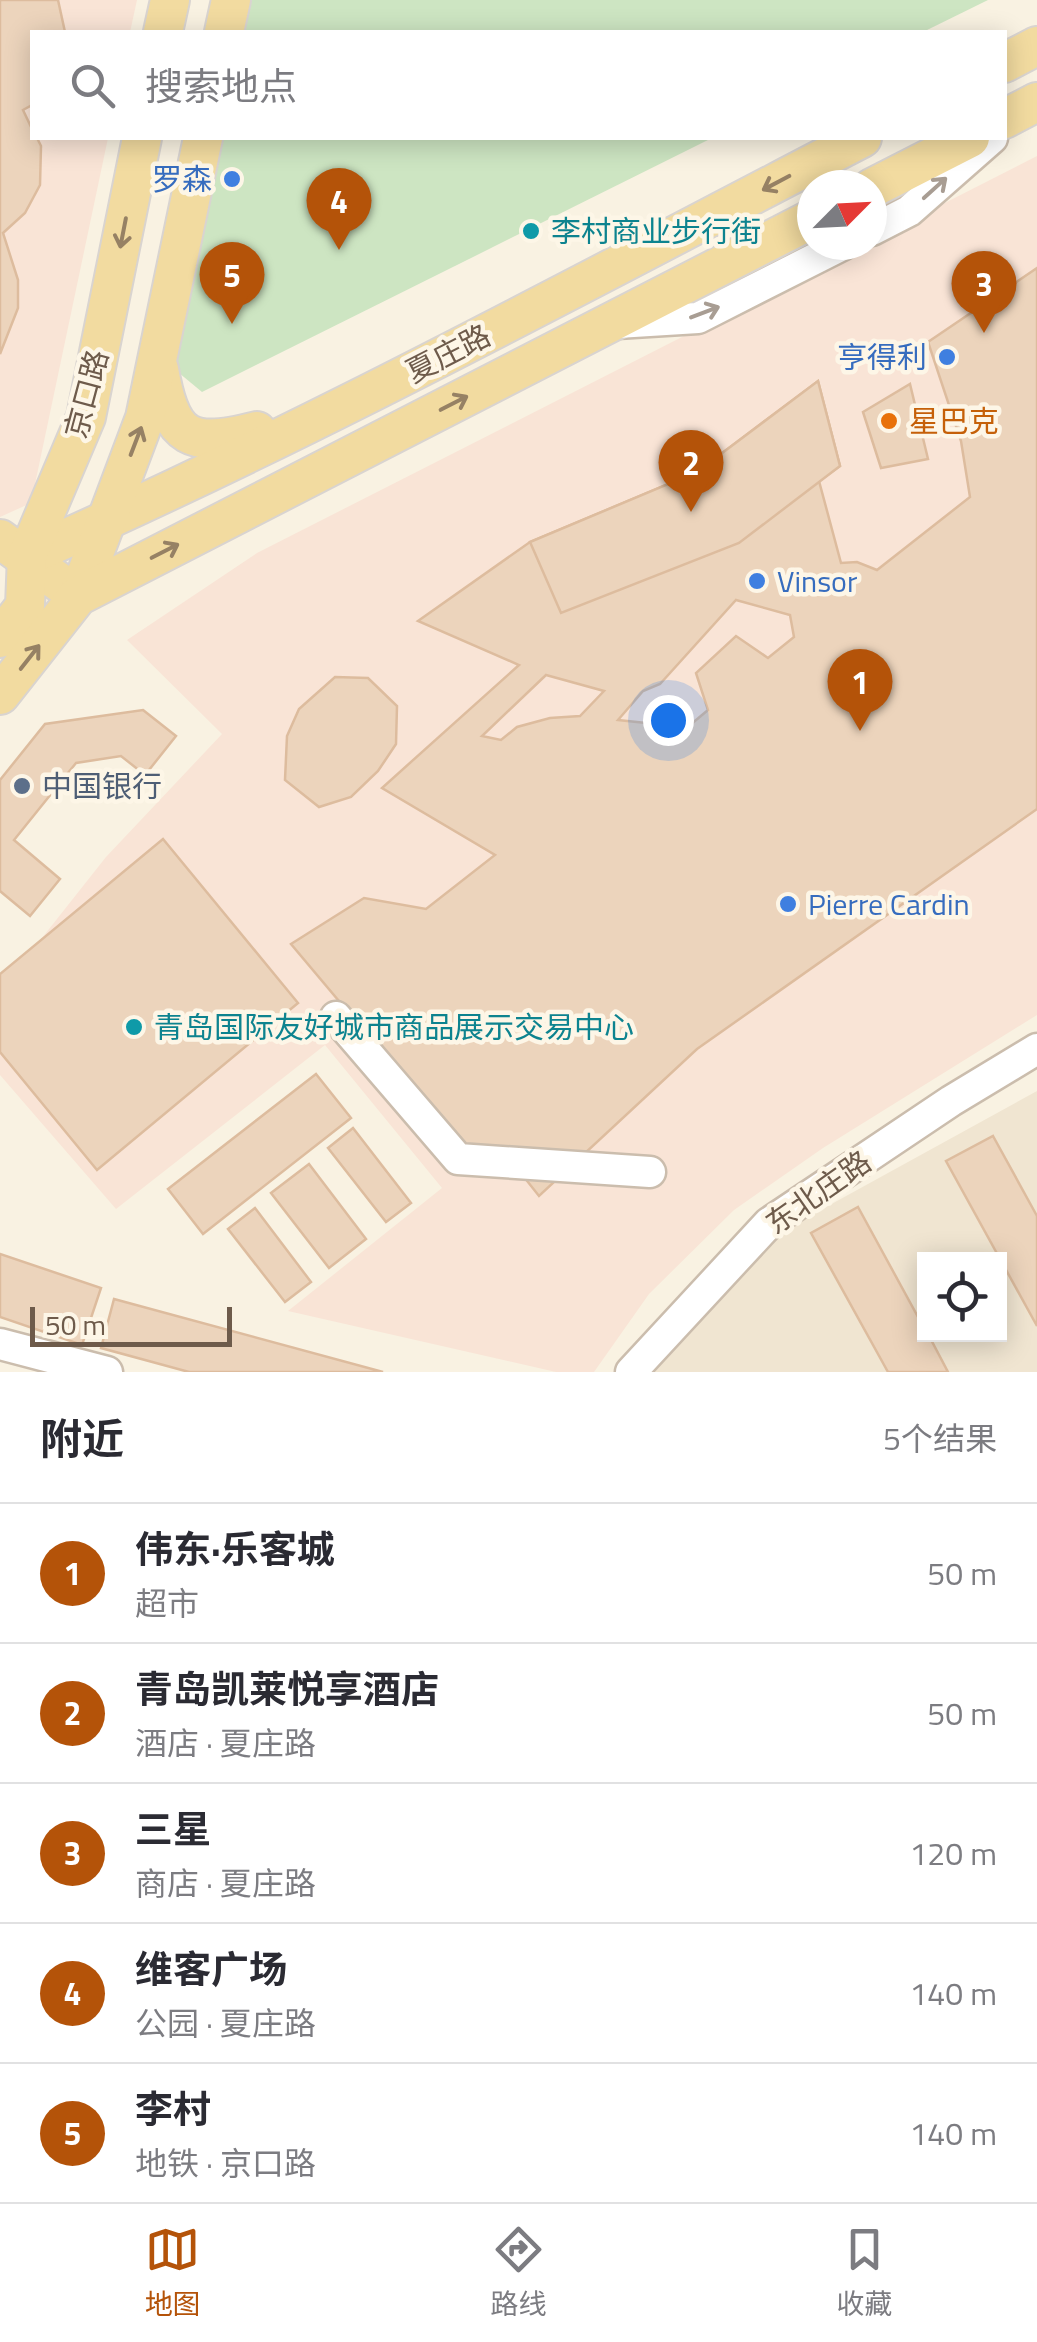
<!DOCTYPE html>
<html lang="zh">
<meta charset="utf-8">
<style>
:root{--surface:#fff;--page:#f7f7f7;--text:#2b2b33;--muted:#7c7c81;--line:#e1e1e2;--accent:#b45309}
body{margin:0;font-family:"Titillium Web","Noto Sans SC",sans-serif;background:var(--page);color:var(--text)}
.controls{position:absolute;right:30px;bottom:30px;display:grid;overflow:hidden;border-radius:0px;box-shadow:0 5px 25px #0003}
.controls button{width:90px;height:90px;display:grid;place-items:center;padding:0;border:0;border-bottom:2px solid var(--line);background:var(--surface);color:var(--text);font:50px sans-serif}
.compass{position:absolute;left:797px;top:170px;width:90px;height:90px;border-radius:50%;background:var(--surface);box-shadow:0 5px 25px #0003;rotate:66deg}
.scale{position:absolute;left:30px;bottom:25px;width:202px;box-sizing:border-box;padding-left:10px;border:5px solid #6e5b4b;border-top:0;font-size:28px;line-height:35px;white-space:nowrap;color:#6e5b4b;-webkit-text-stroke:8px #fdf6e7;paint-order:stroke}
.you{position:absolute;left:668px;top:720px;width:35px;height:35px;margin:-25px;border:8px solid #fff;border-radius:50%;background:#1a73e8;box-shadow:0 0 0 15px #1a73e833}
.badge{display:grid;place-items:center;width:65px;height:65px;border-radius:50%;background:var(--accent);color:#fff;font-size:32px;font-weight:700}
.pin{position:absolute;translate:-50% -82px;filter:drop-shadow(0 2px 5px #0008)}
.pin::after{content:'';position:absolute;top:52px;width:35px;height:30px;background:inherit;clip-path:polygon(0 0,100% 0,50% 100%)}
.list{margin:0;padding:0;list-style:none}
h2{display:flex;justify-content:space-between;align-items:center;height:130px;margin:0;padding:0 40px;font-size:42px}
h2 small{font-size:32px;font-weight:400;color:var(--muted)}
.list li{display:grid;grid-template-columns:65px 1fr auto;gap:30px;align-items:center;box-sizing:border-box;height:140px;padding:0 40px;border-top:2px solid var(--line)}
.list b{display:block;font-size:38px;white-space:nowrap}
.list p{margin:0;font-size:32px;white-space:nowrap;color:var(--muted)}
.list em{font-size:32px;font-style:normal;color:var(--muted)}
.icon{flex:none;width:55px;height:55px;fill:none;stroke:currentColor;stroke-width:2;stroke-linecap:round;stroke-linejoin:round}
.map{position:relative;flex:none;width:1037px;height:1372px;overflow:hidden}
.search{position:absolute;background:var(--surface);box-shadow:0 5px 25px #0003;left:30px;right:30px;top:30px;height:110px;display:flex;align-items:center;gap:25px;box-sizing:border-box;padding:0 35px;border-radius:0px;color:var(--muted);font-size:38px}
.sheet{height:830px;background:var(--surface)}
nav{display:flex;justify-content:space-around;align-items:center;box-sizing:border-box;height:140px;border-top:2px solid var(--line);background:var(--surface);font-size:28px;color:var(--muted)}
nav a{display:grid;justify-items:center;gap:5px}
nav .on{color:var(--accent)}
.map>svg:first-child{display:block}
.residential{fill:#f0e5d1;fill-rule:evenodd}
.commercial{fill:#f9e4d6}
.green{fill:#cde5c2}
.building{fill:#ecd4bc;stroke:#ddbc9e;stroke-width:2.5;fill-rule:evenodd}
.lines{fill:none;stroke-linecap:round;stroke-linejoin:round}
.minor-casing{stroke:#cbbdad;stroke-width:35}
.major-casing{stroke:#d9d4d0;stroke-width:42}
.minor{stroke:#fff;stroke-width:30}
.major{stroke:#f2dba0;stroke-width:38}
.oneway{stroke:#968164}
.oneway2{stroke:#a89d93}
.shop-dot{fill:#3f7fe0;stroke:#fdf6e7;stroke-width:4}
.culture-dot{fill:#0f9aa8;stroke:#fdf6e7;stroke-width:4}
.food-dot{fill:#e8710a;stroke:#fdf6e7;stroke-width:4}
.service-dot{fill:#5c6f8a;stroke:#fdf6e7;stroke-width:4}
.labels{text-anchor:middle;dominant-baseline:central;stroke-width:9;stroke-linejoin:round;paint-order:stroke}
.shop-label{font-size:30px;fill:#366cbe;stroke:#fdf6e7;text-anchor:end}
.culture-label{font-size:30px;fill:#0d838f;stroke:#fdf6e7;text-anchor:start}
.street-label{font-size:30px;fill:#6e5b4b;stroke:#fdf6e7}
.food-label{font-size:30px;fill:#c56008;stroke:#fdf6e7;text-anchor:start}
.service-label{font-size:30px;fill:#4e5e75;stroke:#fdf6e7;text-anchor:start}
</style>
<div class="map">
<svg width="1037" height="1372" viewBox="0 0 1037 1372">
<rect width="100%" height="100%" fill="#f9f2e2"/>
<path class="residential" d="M1037,1091V1372H640L748,1250ZM924,1260H1000V1334H924Z"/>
<g class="commercial">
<path d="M0,0H137L130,32H32V138H108L31,503L0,517Z"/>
<path d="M1037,156V1015L823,1148L734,1210L649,1294L594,1372H556L288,1311L442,1188L325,1045L116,1209L0,1075V991L106,857L222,734L127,640L257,553L863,245H872V240Z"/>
</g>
<g class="green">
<path d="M246,0H988L923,32H239Z"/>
<path d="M216,138H712L202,392L167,363Z"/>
</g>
<g class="building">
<path d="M0,0H7L25,87L0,92Z"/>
<path d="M0,0H58L65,32H32V105L23,110L32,129V138H37L41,146L40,185L25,213L3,233L18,280V308L0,354Z"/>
<path d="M1037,268V809L697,1049L539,1196L505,1153L476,1164L291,944L364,898L426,909L495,855L382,788L519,665L418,621L530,542L697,472L818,381L840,466L819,481L841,563L857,562L877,570L970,497L961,441L928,342ZM736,600L790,615L794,637L768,658L736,636L696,673L708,710L677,736L646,723L618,720L643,691L660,684ZM546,675L604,691L580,716L550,718L517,727L501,740L482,736Z"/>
<path d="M818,381L840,466L739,543L561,613L530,542L697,472Z"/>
<path d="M910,384L928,459L881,468L863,412Z"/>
<path d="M335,677L368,678L397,706L396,744L378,771L351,797L319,807L285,780L287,736L299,709Z"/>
<path d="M143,710L176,736L145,775L121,756L76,763L14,840L60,879L30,916L0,891V780L45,724Z"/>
<path d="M163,839L298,1003L97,1170L0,1052V974Z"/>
<path d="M316,1074L351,1118L203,1234L168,1189Z"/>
<path d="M353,1128L411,1203L386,1222L328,1148Z"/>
<path d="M993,1136L1037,1216V1326L946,1161Z"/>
<path d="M309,1164L366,1239L329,1268L271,1193Z"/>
<path d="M858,1207L924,1328V1334H928L948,1372H888L811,1233Z"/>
<path d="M255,1208L311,1282L285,1302L228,1229Z"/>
<path d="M0,1254L101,1288L82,1345L0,1317Z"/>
<path d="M114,1299L383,1372H189L101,1348Z"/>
</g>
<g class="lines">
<g class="minor-casing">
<g id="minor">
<path d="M872,230L909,211L992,138"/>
<path d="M617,323L698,318L842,245"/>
<path d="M336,1017L458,1159L650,1172"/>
<path d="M0,1344L107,1372"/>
<path d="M631,1372L769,1223L951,1101L1037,1049"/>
</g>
</g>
<g class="major-casing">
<g id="major">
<path d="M163,32L170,0"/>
<path d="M224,32L231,0"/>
<path d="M1004,63L1037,46"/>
<path d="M1004,119L1037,102"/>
<path d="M872,188L970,138"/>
<path d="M159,369C171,441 191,448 257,431"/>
<path d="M0,539L78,596"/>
<path d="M27,556C312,430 586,281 862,138"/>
<path d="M78,596L145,418L203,138"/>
<path d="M0,638L25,606L27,556L86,417L142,138"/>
<path d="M0,695L78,596L812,219"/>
</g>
</g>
<use href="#minor" class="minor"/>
<use href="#major" class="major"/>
</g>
<defs><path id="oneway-shaft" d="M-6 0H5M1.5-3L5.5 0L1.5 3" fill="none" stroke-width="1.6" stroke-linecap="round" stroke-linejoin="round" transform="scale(2.5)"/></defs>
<g class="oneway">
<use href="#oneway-shaft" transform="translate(776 183) rotate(152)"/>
<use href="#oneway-shaft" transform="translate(123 233) rotate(101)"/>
<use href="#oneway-shaft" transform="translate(454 403) rotate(-27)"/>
<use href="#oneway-shaft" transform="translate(136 441) rotate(-69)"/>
<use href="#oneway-shaft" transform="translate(165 551) rotate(-27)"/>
<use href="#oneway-shaft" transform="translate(30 657) rotate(-52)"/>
</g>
<g class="oneway2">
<use href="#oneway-shaft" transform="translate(935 188) rotate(-42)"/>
<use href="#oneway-shaft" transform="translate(705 312) rotate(-21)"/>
</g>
<g class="shop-dot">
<circle cx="232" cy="179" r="10"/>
<circle cx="947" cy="357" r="10"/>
<circle cx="757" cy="581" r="10"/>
<circle cx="788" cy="904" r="10"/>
</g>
<g class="culture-dot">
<circle cx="531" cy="231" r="10"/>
<circle cx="134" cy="1027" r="10"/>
</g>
<circle class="food-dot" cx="889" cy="421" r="10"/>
<circle class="service-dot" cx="22" cy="786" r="10"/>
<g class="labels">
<g class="shop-label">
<text x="212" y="179">罗森</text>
<text x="927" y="357">亨得利</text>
<text x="777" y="581" text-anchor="start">Vinsor</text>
<text x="808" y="904" text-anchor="start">Pierre Cardin</text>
</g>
<g class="culture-label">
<text x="551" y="231">李村商业步行街</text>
<text x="154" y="1027">青岛国际友好城市商品展示交易中心</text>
</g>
<g class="street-label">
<text transform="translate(448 353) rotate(-27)">夏庄路</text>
<text transform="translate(86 394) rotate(-75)">京口路</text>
<text transform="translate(818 1192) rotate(-35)">东北庄路</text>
</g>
<g class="food-label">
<text x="909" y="421">星巴克</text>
</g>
<g class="service-label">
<text x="42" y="786">中国银行</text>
</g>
</g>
</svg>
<div class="controls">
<button><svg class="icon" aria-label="locate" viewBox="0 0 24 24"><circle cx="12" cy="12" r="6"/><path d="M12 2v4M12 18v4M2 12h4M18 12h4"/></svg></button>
</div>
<svg class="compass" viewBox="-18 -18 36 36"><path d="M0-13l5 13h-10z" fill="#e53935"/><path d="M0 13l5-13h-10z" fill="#7c7c81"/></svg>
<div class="scale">50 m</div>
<div class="you"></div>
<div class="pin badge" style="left:860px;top:731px">1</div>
<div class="pin badge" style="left:691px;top:512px">2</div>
<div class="pin badge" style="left:984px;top:333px">3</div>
<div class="pin badge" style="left:339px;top:250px">4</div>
<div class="pin badge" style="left:232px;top:324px">5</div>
<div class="search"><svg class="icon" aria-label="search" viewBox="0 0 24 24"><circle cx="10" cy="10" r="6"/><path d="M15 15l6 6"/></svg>搜索地点</div>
</div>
<section class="sheet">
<h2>附近<small>5个结果</small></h2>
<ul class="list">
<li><span class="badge">1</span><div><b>伟东·乐客城</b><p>超市</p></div><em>50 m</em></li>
<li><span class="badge">2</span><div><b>青岛凯莱悦享酒店</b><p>酒店 · 夏庄路</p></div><em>50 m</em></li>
<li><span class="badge">3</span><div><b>三星</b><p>商店 · 夏庄路</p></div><em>120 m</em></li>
<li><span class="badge">4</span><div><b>维客广场</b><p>公园 · 夏庄路</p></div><em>140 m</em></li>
<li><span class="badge">5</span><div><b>李村</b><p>地铁 · 京口路</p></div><em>140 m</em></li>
</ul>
</section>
<nav>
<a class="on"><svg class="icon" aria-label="map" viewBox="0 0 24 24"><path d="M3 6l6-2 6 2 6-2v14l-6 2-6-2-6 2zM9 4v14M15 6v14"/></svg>地图</a>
<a><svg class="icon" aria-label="directions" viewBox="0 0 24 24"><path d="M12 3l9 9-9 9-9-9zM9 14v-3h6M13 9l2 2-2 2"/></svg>路线</a>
<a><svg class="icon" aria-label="saved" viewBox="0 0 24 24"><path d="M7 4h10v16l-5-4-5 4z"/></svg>收藏</a>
</nav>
